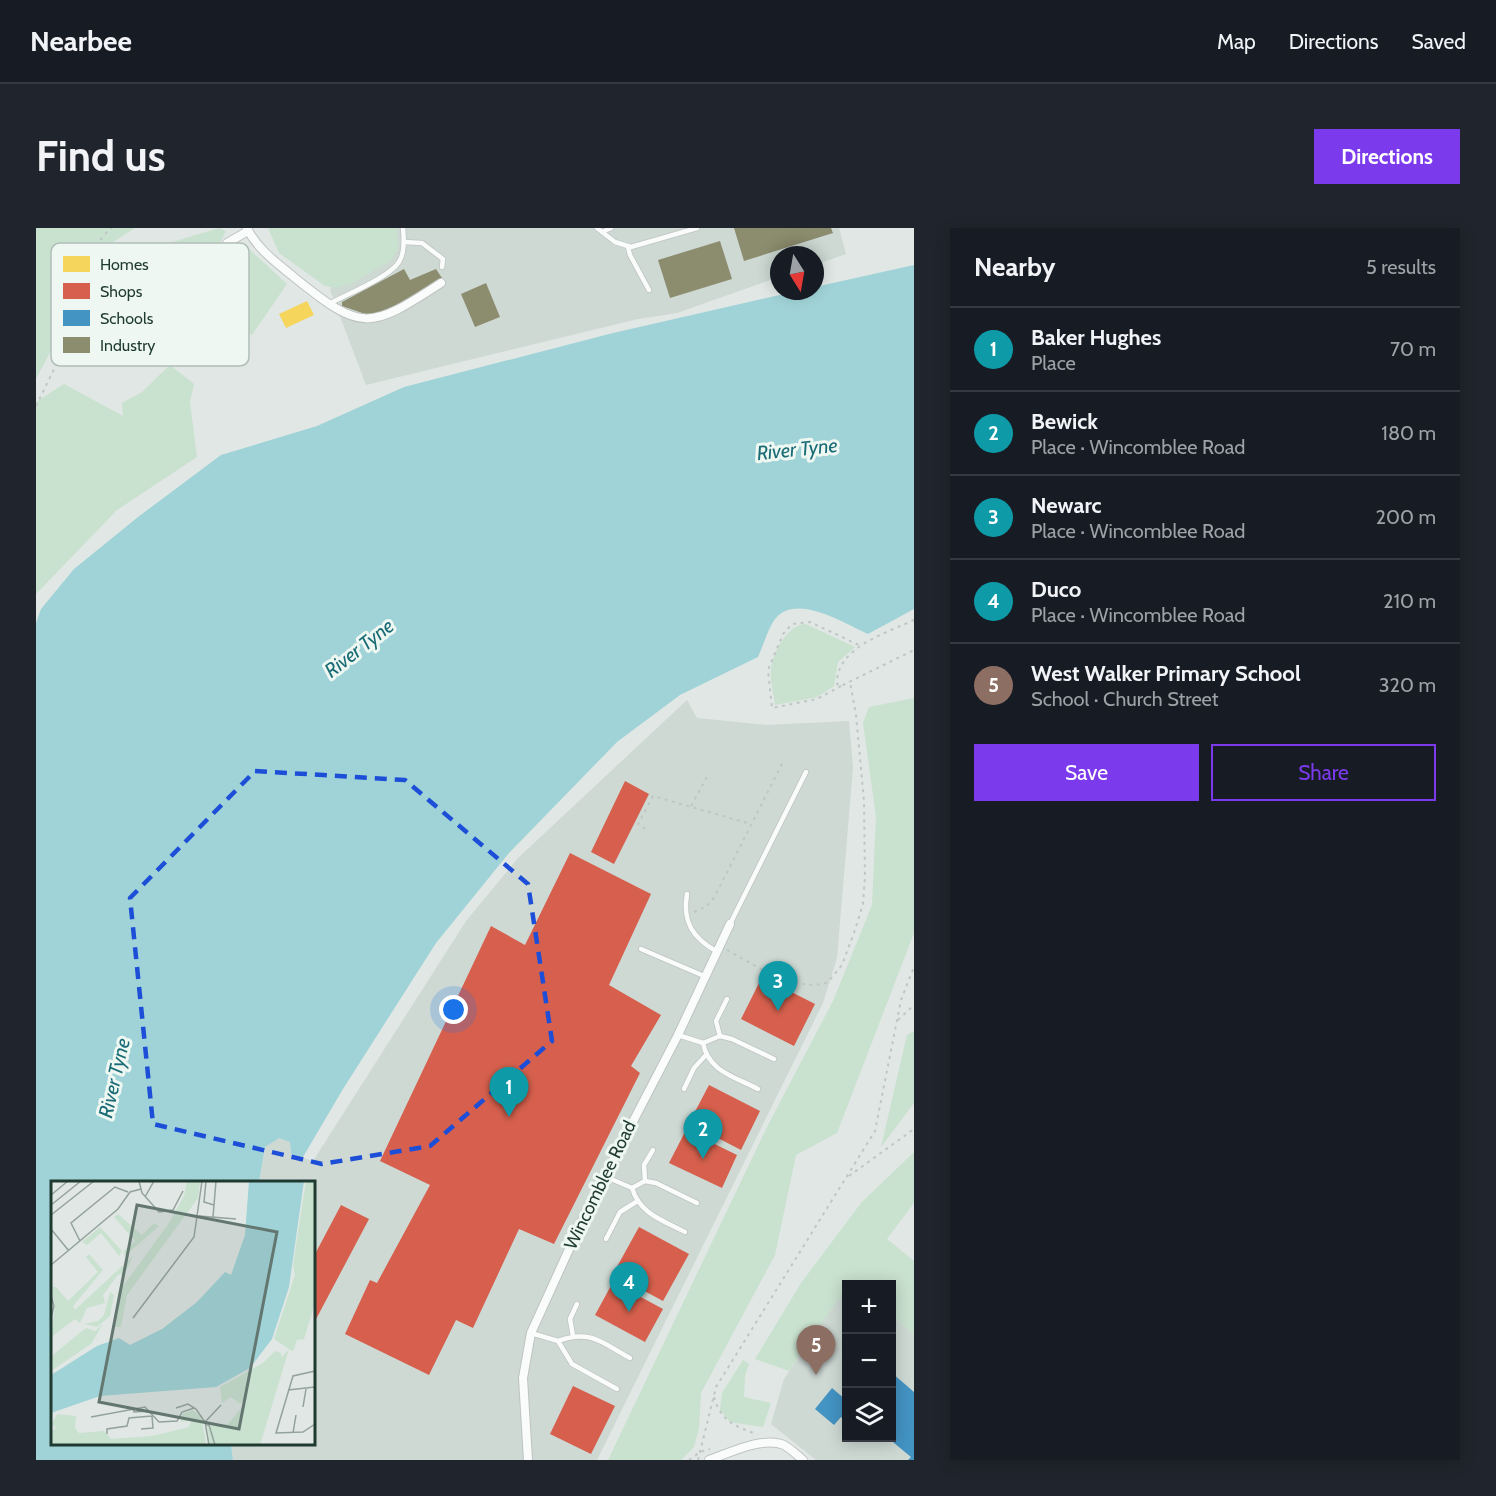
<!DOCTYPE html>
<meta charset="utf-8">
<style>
:root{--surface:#171b24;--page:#20242c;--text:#f1f3f6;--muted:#9ea1a6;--line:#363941;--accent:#7c3aed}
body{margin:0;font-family:Cabin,sans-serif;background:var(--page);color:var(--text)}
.controls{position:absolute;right:18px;bottom:18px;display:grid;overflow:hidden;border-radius:0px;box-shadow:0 3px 15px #0003}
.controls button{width:54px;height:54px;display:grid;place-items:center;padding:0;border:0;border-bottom:2px solid var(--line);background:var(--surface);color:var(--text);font:30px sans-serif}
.compass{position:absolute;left:734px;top:18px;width:54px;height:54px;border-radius:50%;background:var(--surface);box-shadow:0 3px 15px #0003;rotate:169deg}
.you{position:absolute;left:418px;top:782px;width:21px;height:21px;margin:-15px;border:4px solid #fff;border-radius:50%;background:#1a73e8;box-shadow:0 0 0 9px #1a73e833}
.badge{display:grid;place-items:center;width:39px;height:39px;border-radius:50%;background:var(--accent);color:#fff;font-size:20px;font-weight:700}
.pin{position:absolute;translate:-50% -50px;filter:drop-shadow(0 2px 3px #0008)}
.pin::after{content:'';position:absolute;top:32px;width:21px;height:18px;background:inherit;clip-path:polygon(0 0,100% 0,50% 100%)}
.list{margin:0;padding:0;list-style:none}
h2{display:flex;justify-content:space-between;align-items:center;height:78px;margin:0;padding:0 24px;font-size:26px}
h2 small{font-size:20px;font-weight:400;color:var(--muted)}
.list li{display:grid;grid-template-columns:39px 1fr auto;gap:18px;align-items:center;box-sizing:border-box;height:84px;padding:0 24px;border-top:2px solid var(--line)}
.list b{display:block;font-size:22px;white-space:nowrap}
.list p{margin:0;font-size:20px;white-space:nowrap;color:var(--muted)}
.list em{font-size:20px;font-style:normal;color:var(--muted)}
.actions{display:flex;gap:12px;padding:18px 24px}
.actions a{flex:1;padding:14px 0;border:2px solid var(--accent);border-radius:0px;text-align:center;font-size:21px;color:var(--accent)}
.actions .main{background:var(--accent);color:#fff}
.icon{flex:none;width:33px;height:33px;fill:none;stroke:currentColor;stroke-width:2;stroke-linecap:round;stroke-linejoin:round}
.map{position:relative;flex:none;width:878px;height:1232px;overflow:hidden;border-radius:0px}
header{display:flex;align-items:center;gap:36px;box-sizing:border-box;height:84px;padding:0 30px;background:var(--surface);border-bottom:2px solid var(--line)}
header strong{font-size:28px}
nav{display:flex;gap:33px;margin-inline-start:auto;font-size:21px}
.intro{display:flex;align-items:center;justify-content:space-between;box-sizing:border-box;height:144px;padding:0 36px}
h1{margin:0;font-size:42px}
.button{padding:15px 27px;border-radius:0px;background:var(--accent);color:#fff;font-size:21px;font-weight:700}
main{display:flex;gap:36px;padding:0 36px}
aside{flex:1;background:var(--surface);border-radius:0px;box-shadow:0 3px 15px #0003}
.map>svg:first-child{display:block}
.built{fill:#ced9d4}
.green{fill:#c9e1cf}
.water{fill:#a0d3d7}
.homes{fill:#f6d55c}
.shops{fill:#d6604d}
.schools{fill:#4393c3}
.industry{fill:#8c8c6e}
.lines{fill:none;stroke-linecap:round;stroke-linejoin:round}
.lane-casing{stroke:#bec4c1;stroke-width:6}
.street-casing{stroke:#bec4c1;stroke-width:10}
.path{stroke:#bfc7c5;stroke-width:2;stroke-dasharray:3 4.5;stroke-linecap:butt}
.lane{stroke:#fafbfb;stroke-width:4.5}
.street{stroke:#fafbfb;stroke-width:8}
.marked{fill:none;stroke:#1d4ed8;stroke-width:4.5;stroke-dasharray:12 8;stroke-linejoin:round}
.labels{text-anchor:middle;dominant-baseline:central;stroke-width:6;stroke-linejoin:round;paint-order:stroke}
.street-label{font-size:18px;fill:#1f3a31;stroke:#eef7f2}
.water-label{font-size:20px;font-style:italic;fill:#196c76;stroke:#eef7f2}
.inset-road{fill:none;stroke:#93a29c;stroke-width:1.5}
.view{fill:#637770;fill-opacity:0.15;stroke:#637770;stroke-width:3}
.inset-edge{fill:none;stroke:#1f3a31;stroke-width:3}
.key{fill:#eef7f2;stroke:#b0beb8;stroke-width:1.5}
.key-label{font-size:16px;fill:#1f3a31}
</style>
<header>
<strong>Nearbee</strong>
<nav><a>Map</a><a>Directions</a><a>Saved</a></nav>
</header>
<div class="intro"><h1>Find us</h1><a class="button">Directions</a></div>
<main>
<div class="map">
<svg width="878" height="1232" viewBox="0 0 878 1232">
<rect width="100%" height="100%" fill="#e1e7e4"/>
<g class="built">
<path d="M309,0H803L810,26L779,37V27H743V49L641,85L602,91L330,157L294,62L313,30Z"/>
<path d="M651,472L661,490L731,497L813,493L817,539L801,730L787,775L561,1232H197L195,1216H278V954H223L229,919L243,909L254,914L255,926L277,933L430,693L482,630Z"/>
<path d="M810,1058V1210H856V1088L878,1107V1232H780L735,1196L748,1151Z"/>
</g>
<g class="green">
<path d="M0,0H99L69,19L0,151Z"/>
<path d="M183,0L190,3C169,44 145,82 118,119L106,108L140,73L126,50L133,15Z"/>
<path d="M232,0H361L362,22L354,33L315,56L300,60L289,58L243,25Z"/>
<path d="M200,15L212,20L251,56L216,107L196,89L171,74L194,22Z"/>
<path d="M134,137L158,156L154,174L161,229L81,282L0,366V174L28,156L87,188L86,175L106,164Z"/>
<path d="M770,396L819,419L802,434L798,458L781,469L739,477C738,467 734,454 735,443C736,426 751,396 770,396Z"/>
<path d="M878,470V705L801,905L760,927L739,1027L665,1165L663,1200L658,1219L645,1232H572L731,899L797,773L836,677L840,589L827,495L833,479Z"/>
<path d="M878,803V875L845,919L871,807Z"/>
<path d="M878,924V975L851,1011L878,1033V1107L856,1088V1056H817L814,1054L753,1143L719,1131L765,1055L825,975Z"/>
<path d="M707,1132L713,1136L709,1148L708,1169L735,1175L727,1199L694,1194L684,1182L686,1165Z"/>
</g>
<path class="water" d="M878,37V381L832,406C808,395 756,362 737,394C731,404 727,418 722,429L644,467L581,514L473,625L400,715L307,861L267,929L255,926L254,914L243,910L229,919L223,954H16V1216H195L197,1232H0V395L5,381L38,341L102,289L185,227L281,198L368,159L577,105L761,63H779V59Z"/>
<path class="homes" d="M271,73L278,87L250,100L243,86Z"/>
<g class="shops">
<path d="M589,553L613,566L578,636L555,624Z"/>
<path d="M534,625L615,666L573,757L625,787L595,838L604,845L518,1016L483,1001L437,1100L420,1092L393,1147L309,1106L334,1052L341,1055L394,957L344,933L455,698L489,717Z"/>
<path d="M726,749L779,776L758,818L705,791Z"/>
<path d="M673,857L724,883L705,922L653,895Z"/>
<path d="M650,902L701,927L686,960L633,935Z"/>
<path d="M305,977L333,991L278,1095V1028Z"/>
<path d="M603,999L653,1026L627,1073L577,1046Z"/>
<path d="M577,1054L627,1081L609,1114L559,1087Z"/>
<path d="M537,1158L579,1178L555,1226L514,1206Z"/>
</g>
<g class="schools">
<path d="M856,1145L878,1164V1232H872L875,1229L852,1210H856Z"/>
<path d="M796,1160L810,1172V1193L805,1189L798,1197L779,1181Z"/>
</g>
<g class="industry">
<path d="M698,0H795L797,5L708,33Z"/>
<path d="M684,13L696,51L634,70L622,32Z"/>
<path d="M368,41L374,52L400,41L406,50L374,71L344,84L332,87L306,78V74Z"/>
<path d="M450,55L464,89L439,99L425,66Z"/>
</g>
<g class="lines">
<g class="lane-casing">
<g id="lane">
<path d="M561,0L579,14L595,19L661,0"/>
<path d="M566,4L575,0"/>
<path d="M368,14L386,15L407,31L406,39"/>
<path d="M592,19L594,27L613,62"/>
<path d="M293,76C309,67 357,48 364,32C369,23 368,10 367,0"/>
<path d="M651,666C646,694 657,710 680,723"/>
<path d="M694,696L770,544"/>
<path d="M605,721L668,748"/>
<path d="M642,807L667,815C672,843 699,849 722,861"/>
<path d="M684,808L680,793L691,771"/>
<path d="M667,815L684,808L696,811L738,831"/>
<path d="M648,861L658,840L669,828"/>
<path d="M568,948L596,960C604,986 626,992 649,1004"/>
<path d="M609,953L608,937L617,922"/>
<path d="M596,960L609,953L620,955L661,975"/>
<path d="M570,1011L584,984L600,974"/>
<path d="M495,1105L522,1113L536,1136L581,1161"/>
<path d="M537,1108L534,1091L541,1076"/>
<path d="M522,1113C555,1101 566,1115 594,1130"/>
</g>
</g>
<g class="street-casing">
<g id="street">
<path d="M211,0C221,21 241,35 259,50C326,104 333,102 405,55"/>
<path d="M140,125L191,15L212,3"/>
<path d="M492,1232L487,1150L495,1105L550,984L642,807L694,696"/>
<path d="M673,1232C693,1225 727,1208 748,1217C755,1221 761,1227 767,1232"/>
</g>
</g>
<g class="path">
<path d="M0,178L48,80C55,50 47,23 76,0"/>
<path d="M878,392C851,405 800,419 801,456L805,458L878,422"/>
<path d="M805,458L781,471L736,480L732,442L747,406L756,396L774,394L825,418"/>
<path d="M655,578L672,547"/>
<path d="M609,601L602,596L617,568L715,596"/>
<path d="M658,684L671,678L678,670L748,532"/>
<path d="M691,722C717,736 761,766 792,754L806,737L819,702L827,676L829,648L828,573L820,487L814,454"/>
<path d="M862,792L878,777"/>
<path d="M813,948L878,901"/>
<path d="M678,1169C685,1193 698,1198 720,1206"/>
<path d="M653,1232L664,1224L674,1221"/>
<path d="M662,1232L680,1159L839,903L865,772L878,739"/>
</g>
<use href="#lane" class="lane"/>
<use href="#street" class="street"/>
</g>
<path class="marked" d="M219,543L369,552L492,656L516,813L394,918L286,936L117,896L94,670Z"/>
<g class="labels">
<g class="street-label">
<text transform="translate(564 957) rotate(-64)">Wincomblee Road</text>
</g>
<g class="water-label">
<text transform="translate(761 221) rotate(-6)">River Tyne</text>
<text transform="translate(323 420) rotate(-38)">River Tyne</text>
<text transform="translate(78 850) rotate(-77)">River Tyne</text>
</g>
</g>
<g transform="translate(15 953)">
<rect width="264" height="264" fill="#e1e7e4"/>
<path d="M136,0H149L147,17L76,114L70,146H62L67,112L118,42L133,15ZM255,0H264V122L253,158L246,159L242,170L238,168L209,264H159L156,245L177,243L196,220L188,222L180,216L171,222L169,206L212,182L224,170L230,172L231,176L238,168L223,158L244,94L242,84ZM67,33L91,54L103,42L108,45L74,75L72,71L84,60L63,36ZM49,46L71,70L68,75L50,52L36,64L31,61ZM38,73L52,89L22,125L24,129L82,75L74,92L67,94L52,114L54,122L36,127L29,142L24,138L0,156L4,124L0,106H5L17,120L47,91L35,76ZM59,111L63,114L59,135L46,146L33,143L47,140L53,134ZM52,143L40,163L0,190V176L9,168L35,147L44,150ZM142,229L150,236L155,261L151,264H0V250L5,247L1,243L6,233L25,235L24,247L28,252L53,250L60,258L101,255L138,246L140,240L130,241L131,233Z" fill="#c9e1cf"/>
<path d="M198,0H253L238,106L221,158L199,187L165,206L49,215L0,232V194L46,165L68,157L79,164L111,148L146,121L174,91L180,94L194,54Z" fill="#a0d3d7"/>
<path class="inset-road" d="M88,0L91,12L108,31L122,29L132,10M155,0L153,21L163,24M0,14L17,0M94,16L103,0M0,24L30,0M0,34L43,0M148,35L185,38M162,36L165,0M0,48L18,70M29,60L20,42L64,6L77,11M0,84L67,28L79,11L90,8M0,114L3,125L0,137M82,137L143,56L151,0M264,190L242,195L225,252L252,251L264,243M237,209L264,206M252,226L255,208M82,227L83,231L98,230M125,227L137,223L145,228L154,241L158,264M40,236L94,226L108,241M108,241L126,240L131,231L143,227M154,241L170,224M155,244H158L164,264M90,248L102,247L101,235M242,252L245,234M56,253V248L76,245L78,237L101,235"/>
<path class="view" d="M86,24L226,51L188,248L48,221Z"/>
<rect width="264" height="264" class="inset-edge"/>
</g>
<rect x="15" y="15" width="198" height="123" rx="9" class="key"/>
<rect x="27" y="28" width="27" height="16" fill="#f6d55c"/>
<rect x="27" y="55" width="27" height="16" fill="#d6604d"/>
<rect x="27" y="82" width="27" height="16" fill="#4393c3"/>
<rect x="27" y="109" width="27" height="16" fill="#8c8c6e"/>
<g class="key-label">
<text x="64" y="42">Homes</text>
<text x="64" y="69">Shops</text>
<text x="64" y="96">Schools</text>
<text x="64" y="123">Industry</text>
</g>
</svg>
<div class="controls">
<button>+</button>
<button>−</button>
<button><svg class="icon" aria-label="layers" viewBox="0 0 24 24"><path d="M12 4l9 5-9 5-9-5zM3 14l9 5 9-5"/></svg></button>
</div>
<svg class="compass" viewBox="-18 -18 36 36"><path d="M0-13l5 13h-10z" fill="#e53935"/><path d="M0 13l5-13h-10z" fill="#9ea1a6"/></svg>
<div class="you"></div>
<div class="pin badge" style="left:473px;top:889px;background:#0f9aa8">1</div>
<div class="pin badge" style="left:667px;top:931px;background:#0f9aa8">2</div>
<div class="pin badge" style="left:742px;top:783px;background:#0f9aa8">3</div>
<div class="pin badge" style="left:593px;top:1084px;background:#0f9aa8">4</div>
<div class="pin badge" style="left:780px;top:1147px;background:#8d6e63">5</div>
</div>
<aside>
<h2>Nearby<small>5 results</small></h2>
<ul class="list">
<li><span class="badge" style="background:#0f9aa8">1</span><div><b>Baker Hughes</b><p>Place</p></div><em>70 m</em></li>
<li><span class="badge" style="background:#0f9aa8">2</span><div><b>Bewick</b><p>Place · Wincomblee Road</p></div><em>180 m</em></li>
<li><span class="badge" style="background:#0f9aa8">3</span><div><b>Newarc</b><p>Place · Wincomblee Road</p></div><em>200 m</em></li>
<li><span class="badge" style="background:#0f9aa8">4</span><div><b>Duco</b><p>Place · Wincomblee Road</p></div><em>210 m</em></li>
<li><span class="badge" style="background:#8d6e63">5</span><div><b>West Walker Primary School</b><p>School · Church Street</p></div><em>320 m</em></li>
</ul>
<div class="actions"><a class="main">Save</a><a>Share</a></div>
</aside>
</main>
